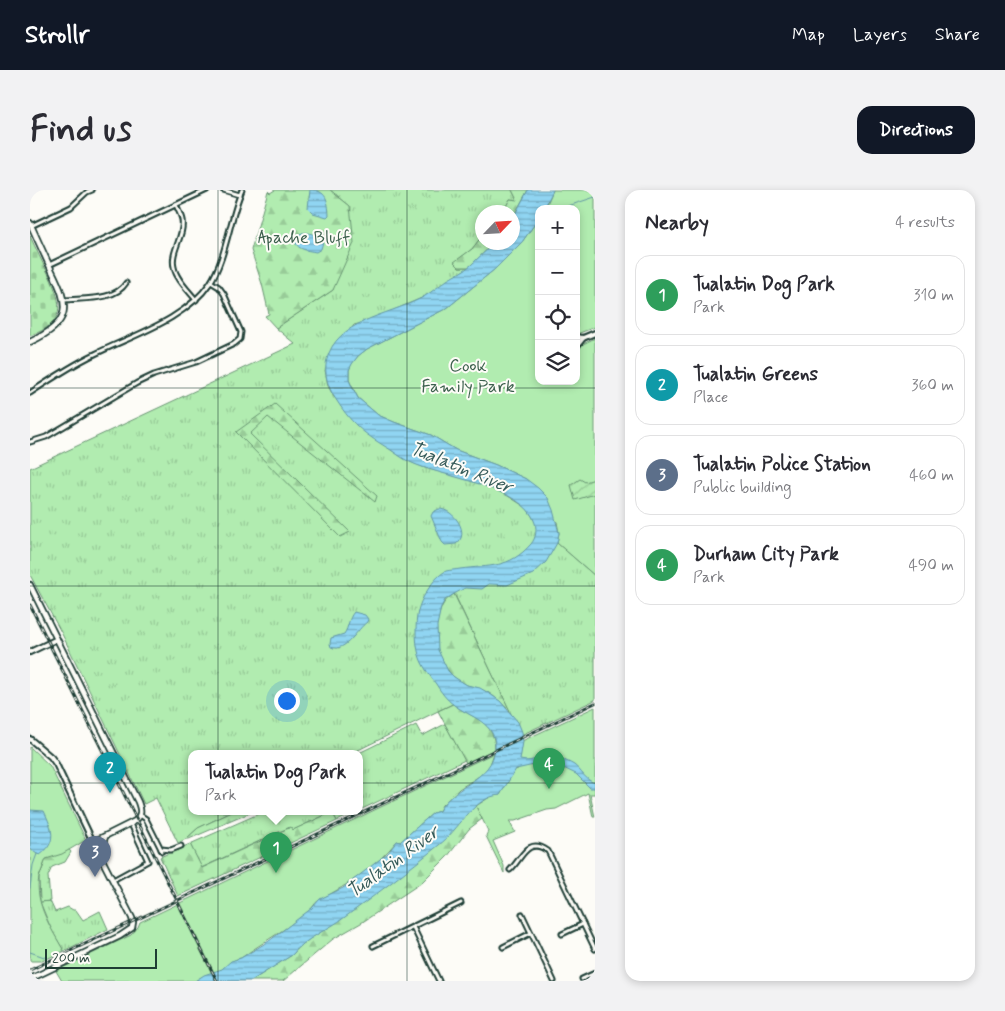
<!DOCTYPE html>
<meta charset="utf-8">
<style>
:root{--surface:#fff;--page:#f2f2f3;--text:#2b2b33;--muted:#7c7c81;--line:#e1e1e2;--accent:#111827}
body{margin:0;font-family:Mynerve,sans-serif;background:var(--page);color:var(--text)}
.controls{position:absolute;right:15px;top:15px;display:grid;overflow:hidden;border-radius:10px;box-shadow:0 2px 8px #0003}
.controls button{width:45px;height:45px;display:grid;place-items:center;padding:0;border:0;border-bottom:1px solid var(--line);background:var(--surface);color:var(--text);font:25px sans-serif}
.compass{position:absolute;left:445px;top:15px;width:45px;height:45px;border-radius:50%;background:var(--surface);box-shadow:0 2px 8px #0003;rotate:65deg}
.scale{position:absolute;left:15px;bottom:12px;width:112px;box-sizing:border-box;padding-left:5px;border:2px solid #1f3d34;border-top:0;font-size:14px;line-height:18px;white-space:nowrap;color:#1f3d34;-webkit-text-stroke:4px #fdfcf7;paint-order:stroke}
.you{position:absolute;left:256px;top:510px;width:18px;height:18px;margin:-12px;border:4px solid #fff;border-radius:50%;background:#1a73e8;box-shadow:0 0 0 8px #1a73e833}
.badge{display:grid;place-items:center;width:32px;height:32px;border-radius:50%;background:var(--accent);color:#fff;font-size:16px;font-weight:700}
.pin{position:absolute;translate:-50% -41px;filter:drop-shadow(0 1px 2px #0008)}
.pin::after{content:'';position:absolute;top:26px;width:18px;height:15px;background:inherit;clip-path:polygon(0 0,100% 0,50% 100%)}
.popup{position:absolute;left:158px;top:560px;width:175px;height:65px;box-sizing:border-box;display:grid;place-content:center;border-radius:10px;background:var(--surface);filter:drop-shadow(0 1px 4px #0005);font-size:16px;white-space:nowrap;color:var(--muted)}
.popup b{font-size:19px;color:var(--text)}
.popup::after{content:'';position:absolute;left:50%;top:100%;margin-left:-10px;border:10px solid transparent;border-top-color:var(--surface)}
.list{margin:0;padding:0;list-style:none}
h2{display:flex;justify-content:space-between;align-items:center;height:65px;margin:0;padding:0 20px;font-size:21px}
h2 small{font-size:16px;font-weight:400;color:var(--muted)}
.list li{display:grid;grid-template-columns:32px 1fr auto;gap:15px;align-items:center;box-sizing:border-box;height:80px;margin:0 10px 10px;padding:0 10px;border:1px solid var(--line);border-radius:15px}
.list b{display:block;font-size:19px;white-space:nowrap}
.list p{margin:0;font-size:16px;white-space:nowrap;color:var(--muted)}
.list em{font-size:16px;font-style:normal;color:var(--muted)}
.icon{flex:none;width:28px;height:28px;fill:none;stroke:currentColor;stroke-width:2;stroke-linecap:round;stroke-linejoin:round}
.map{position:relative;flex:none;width:565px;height:791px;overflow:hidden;border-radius:15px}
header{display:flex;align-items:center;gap:30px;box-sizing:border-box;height:70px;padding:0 25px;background:var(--accent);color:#fff}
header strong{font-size:24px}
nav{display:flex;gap:28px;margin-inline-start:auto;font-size:18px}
.intro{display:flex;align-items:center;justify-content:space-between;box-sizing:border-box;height:120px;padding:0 30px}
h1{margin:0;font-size:35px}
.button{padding:12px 22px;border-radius:15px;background:var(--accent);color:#fff;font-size:18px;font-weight:700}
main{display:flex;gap:30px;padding:0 30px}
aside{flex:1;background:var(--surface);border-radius:15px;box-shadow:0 2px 8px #0003}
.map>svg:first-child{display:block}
.grass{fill:url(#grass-tufts);stroke:#689472}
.forest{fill:url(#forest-firs);stroke:#689472}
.cemetery{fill:url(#cemetery-stones);stroke:#689472}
.park{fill:#b1ecb0;stroke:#689472}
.garden{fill:url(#garden-furrows);stroke:#689472}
.water{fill:url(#water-rules);stroke:#6398a6}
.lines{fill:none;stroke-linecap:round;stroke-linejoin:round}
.stream{stroke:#6398a6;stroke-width:1}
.minor-casing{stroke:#1f3d34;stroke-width:7}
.tertiary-casing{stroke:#1f3d34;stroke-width:8}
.secondary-casing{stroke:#1f3d34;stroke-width:8}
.minor{stroke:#fdfcf7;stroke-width:3}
.tertiary{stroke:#fdfcf7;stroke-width:4}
.secondary{stroke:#fdfcf7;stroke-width:4.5}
.rail-casing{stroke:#1f3d34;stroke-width:3}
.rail{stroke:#fdfcf7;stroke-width:1;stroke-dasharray:4;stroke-linecap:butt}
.grid{fill:none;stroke:#1f3d34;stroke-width:1;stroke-opacity:0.55}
.labels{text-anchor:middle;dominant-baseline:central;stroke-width:4;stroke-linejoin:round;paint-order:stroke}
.park-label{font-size:18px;fill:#3c604d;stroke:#fdfcf7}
.water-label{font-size:19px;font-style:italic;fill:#365b5a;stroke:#fdfcf7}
</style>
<header>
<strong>Strollr</strong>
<nav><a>Map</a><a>Layers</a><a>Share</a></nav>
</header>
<div class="intro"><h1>Find us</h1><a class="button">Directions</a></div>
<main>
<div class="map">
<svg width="565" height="791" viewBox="0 0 565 791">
<defs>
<pattern id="grass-tufts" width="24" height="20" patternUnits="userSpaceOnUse" patternTransform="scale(1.25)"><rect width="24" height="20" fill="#b1ecb0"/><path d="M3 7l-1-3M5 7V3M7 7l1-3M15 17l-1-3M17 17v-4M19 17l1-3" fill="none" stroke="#98cb98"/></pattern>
<pattern id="forest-firs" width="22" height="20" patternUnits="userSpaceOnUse" patternTransform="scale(1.25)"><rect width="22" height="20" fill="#b1ecb0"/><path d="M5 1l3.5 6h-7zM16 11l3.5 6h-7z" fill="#98cb98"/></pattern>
<pattern id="cemetery-stones" width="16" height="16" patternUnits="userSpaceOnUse" patternTransform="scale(1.25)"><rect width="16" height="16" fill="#b1ecb0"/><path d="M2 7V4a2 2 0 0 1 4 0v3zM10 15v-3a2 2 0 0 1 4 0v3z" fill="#98cb98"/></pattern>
<pattern id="garden-furrows" width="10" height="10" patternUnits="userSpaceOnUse" patternTransform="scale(1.25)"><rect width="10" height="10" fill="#b1ecb0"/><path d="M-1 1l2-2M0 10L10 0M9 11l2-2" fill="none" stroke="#98cb98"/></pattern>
<pattern id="water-rules" width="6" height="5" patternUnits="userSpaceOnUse" patternTransform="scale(1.25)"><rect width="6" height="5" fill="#90d5f2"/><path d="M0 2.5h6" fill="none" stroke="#75aec5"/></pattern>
</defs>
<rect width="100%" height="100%" fill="#fdfcf7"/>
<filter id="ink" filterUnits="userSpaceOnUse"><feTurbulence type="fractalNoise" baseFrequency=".02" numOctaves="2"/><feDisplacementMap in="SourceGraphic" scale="10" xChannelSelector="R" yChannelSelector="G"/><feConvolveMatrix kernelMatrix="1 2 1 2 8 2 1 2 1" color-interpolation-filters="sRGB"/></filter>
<g filter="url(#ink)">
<g class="grass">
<path d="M300,0H482L487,10L480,9L473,22H452V46L442,59L425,72L429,77H439L394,107L336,132L324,135L295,180L298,196L304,207L361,260L378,271L395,278L439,290L466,300L478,306L497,318L505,331L518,345L565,386V510L491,545L423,401L451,500L320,564H162V622H202L168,638L156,649L148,653L126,608L114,614L32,444L0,385V278L265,154L246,138L303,100L320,16Z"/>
<path d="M415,534L435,570L330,620V564H327L386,535L392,546Z"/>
<path d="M233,622H327L307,631L302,622L263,640L260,637L171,678L160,654Z"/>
<path d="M20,711L25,722L38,717L43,720H46L53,730L70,721L78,739L34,761L22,741L10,712Z"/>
</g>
<g class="forest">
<path d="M245,0H300L320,16L324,53L303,100L246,138L235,126L239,124L232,94L221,60L238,1L240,3Z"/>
<path d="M482,0H498L483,27L482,22H473L480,9L487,10Z"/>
<path d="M452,46V52L464,53L439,77H429L424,72L442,59Z"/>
<path d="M245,214L347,306L345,312L238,227L220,244L320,342L310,347L206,242Z"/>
<path d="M424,404L480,521C473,515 467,508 459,503C452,499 445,498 437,495C414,486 402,457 407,433C410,420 412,411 424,404Z"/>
<path d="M423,514C444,530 464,529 465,559L436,573L408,521Z"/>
<path d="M446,616L452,629L439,639L417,667L391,693L331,733L303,749L253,791H221L262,765C275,748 297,740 314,727C361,694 400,649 446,616Z"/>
<path d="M202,622H222L159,649H156L168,638Z"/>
<path d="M302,622L307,631L148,706L130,667L160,654L172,678L261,637L263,640Z"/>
<path d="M35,655L41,662L35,672L22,677L18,686L20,711L10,712L9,688L16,669Z"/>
</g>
<path class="cemetery" d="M0,46C6,59 12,72 19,85C33,116 36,132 0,146Z"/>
<g class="park">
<path d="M523,0H565V137L547,144L546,19H515Z"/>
<path d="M509,28V191H546V160L553,154L565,148V386L527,353L529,343L527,332L496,289L466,275L426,260L401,245L364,232L348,225L328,208L319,190V180L322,173L328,166L337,159L417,118L465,79L492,52Z"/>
<path d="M565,517V604H560L565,627H563L558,603L526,619L517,620L485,631H479L485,642L463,651L474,676V683L456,646L458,641L446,616L463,605H470L484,580L488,579L492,551Z"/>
<path d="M0,557L20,576L56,650L32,664L16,669C14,675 11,681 9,687C4,713 22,740 34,761L12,771H0Z"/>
<path d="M464,563L459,578L454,583L429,599L412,615L409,621L403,623L370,652L367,651C347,676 318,695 291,709C286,711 284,716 280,720C273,725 266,731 259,736C243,747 226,757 211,768C203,769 199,774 193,779C186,785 174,784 165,791H32L26,781L101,745L108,737L110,732Z"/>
</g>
<path class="garden" d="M550,289L555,292L565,289V304L545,310L541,295Z"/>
<g class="water">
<path d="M280,0C297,0 298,11 299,25L297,27L283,23L278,18Z"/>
<path d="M498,0H523L514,19H509V28L499,42L492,52L465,79L417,118L337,159L328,166L322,174L319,180V190L322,197L328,208L335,214L348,225L364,232L401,245L426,260L466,275L496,289L508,298L518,308L523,320L529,343L527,353L516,372L503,384L477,395L459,394L452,399L435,398L424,404L415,410L411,417L407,436L408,460L418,481L424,487L437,495L450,498L460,504L470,511L488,532L492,542L493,552L490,570C504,574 515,562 529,568C534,570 539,572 544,575C551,580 556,591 565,593V598H560L546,584L525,574L513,573L486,579L470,605C443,607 429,640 409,655C378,680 347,704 315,727C298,740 275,748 262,765L221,791H165L174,785L192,779L201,771L211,768L239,751L282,718L290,709L313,698L358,663L367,651L370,652L403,623L409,621C423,595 463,590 465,558C467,533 440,527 424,515C416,509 411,502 406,494C392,475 387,468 386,444C386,427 387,416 397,401C402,393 408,385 416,381C420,380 425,380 430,379C460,375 479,379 501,354C506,348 507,340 505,333C495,296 410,287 380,272C373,269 367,264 361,260C336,245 323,236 307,211C297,197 292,180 299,163C313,128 365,124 395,106C403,101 410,95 417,90C425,85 434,81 441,75C449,68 456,60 464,53L482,52L483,28Z"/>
<path d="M272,43C281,42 287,45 293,52L291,59L286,62C276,60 265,60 264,47Z"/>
<path d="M409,319C424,319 441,344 426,354L415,355L412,352L401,326L403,322Z"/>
<path d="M324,422L335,425L338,429L337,432C327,439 316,463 301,457L300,454L301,448L314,444C319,437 318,429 324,422Z"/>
<path d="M0,620L14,621C22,638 28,652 10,665L7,664L0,659Z"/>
</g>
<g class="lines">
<g class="stream">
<path d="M529,19L565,7"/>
<path d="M0,698L3,675L7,664"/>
<path d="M0,762L17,768"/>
</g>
<g class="minor-casing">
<g id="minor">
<path d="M193,0L210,5"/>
<path d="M146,15C148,20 151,25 152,30C155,46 140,61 144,77C146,89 159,101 166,110"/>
<path d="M1,36L41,17L57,2L62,0"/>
<path d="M19,75L177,0"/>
<path d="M34,110C54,108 85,111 96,93"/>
<path d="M0,203C21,189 42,175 65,164C103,145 155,130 180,93C196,69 200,27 212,0"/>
<path d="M0,252L16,247L107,193L124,185L166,172L204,154L210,149L211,142L194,104L189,97L181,92"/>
<path d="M110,625L116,629L132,661"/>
<path d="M131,659L141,660L151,656"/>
<path d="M480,680C492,669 497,646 518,661L565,759"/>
<path d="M83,690L118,671L101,634"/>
<path d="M492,724L524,791"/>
<path d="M383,737L409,791"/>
<path d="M532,744L553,734"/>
<path d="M343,756L431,713"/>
<path d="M473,757L501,743"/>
<path d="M552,789L565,783"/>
</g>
</g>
<g class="tertiary-casing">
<g id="tertiary">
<path d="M546,147L553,148L565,143"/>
<path d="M546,157L553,148"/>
<path d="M0,462L27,449"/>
<path d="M0,549L21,567L26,574L63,652"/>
</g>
</g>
<g class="secondary-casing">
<g id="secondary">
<path d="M0,33C7,49 14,64 21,79C40,117 42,132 0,152"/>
<path d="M0,395L108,612C111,620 112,625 105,631L63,652L102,728L103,732L102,738L90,746L0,789"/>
<path d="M71,666L72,656L75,647"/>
</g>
</g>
<use href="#minor" class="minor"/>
<use href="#tertiary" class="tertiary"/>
<use href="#secondary" class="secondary"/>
<g class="rail-casing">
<g id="rail">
<path d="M0,415L187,791"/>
<path d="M0,780L565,513"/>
</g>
</g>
<use href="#rail" class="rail"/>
</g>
</g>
<path class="grid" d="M188,0V791M377,0V791M0,198H565M0,396H565M0,593H565"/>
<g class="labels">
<g class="park-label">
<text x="274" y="48">Apache Bluff</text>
<text x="438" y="176">Cook<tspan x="438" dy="21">Family Park</tspan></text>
</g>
<g class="water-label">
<text transform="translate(431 278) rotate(22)">Tualatin River</text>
<text transform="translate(363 672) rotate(-36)">Tualatin River</text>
</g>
</g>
</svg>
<div class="controls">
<button>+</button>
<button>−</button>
<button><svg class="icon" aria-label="locate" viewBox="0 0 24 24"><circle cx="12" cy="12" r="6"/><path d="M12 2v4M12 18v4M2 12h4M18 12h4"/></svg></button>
<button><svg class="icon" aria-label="layers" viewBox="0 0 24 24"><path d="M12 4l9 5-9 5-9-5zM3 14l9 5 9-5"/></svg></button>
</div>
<svg class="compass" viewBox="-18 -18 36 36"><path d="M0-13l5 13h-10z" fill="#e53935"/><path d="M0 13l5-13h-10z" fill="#7c7c81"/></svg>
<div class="scale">200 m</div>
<div class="you"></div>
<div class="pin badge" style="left:246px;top:683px;background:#2e9e5b">1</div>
<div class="popup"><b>Tualatin Dog Park</b>Park</div>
<div class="pin badge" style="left:80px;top:603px;background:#0f9aa8">2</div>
<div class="pin badge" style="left:65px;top:687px;background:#5c6f8a">3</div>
<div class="pin badge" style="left:519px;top:599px;background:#2e9e5b">4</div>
</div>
<aside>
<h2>Nearby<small>4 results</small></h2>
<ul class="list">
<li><span class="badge" style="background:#2e9e5b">1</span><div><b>Tualatin Dog Park</b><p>Park</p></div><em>310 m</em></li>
<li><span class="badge" style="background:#0f9aa8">2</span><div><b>Tualatin Greens</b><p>Place</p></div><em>360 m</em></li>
<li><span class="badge" style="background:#5c6f8a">3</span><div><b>Tualatin Police Station</b><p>Public building</p></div><em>460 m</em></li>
<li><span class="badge" style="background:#2e9e5b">4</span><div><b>Durham City Park</b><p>Park</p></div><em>490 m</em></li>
</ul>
</aside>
</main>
